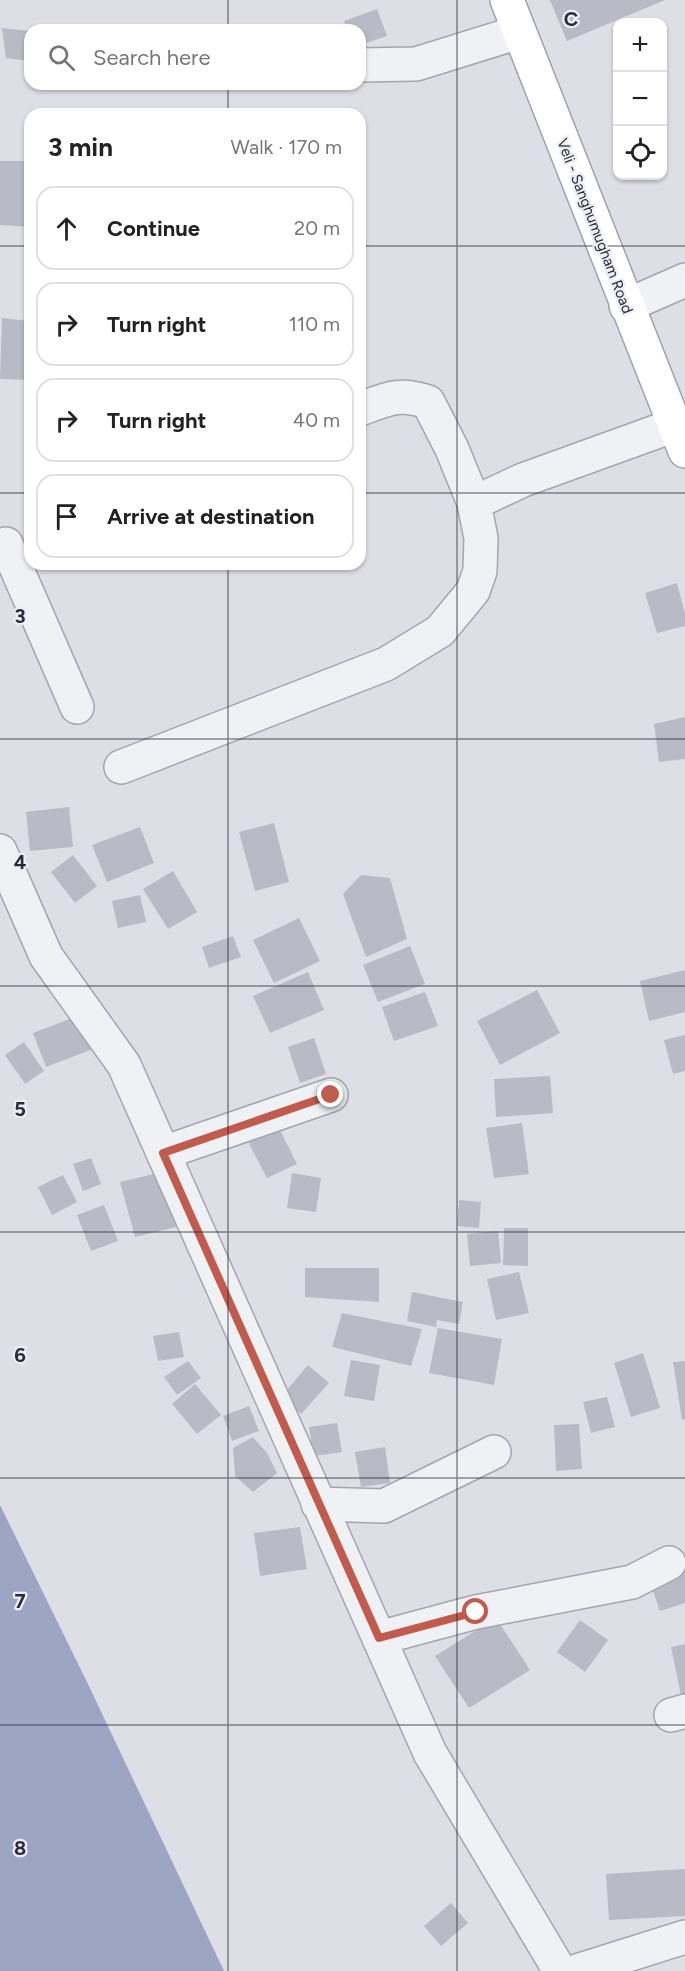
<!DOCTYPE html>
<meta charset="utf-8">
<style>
:root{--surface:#fff;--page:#f2f2f2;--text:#222;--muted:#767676;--line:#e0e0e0}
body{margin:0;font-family:Figtree,sans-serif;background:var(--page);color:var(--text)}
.controls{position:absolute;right:18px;top:18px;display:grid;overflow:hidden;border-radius:12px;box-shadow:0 2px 4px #0004}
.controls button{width:54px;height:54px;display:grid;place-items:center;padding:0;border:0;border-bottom:2px solid var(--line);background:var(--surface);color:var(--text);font:30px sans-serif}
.stop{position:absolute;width:18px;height:18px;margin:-14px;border:4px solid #c05b4e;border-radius:50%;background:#fff}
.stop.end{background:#c05b4e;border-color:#fff;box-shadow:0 2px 6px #0008}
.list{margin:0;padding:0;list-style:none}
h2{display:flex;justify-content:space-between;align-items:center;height:78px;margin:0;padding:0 24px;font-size:26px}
h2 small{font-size:20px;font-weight:400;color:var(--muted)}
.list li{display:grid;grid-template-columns:39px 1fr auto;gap:18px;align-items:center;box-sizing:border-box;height:84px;margin:0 12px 12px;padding:0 12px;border:2px solid var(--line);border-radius:18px}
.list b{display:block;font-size:22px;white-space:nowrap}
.list em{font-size:20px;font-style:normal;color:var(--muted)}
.icon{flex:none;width:33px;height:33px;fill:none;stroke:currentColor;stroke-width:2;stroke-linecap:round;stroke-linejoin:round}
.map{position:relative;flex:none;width:685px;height:1971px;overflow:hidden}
.search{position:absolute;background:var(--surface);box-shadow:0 2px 4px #0004;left:24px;top:24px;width:342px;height:66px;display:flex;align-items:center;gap:15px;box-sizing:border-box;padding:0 21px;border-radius:18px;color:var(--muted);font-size:22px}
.panel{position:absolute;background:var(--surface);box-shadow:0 2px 4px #0004;left:24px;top:108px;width:342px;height:462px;border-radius:18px}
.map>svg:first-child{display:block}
.water{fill:#9ca5c3}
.building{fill:#b9bac5}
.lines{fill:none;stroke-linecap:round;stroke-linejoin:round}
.minor-casing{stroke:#a4a5af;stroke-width:36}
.major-casing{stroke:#9fa1b0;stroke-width:36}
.minor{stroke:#f0f1f5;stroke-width:33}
.major{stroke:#fff;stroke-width:33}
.route{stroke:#c05b4e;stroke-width:8}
.grid{fill:none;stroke:#292b3b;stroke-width:1.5;stroke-opacity:0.55}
.labels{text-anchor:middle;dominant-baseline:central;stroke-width:4.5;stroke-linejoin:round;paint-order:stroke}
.street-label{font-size:15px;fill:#292b3b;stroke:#edeef4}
.grid-label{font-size:20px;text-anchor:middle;font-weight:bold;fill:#292b3b;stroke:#edeef4;stroke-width:4.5;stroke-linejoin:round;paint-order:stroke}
</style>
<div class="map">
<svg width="685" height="1971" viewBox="0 0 685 1971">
<rect width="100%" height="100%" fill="#dedfe6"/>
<path class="water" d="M0,1505L87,1682L224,1971H0Z"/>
<g class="building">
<path d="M550,0H665L567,41Z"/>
<path d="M377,9L387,36L360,45V30H347L344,21Z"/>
<path d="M2,28L30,31V61L6,58Z"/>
<path d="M0,161H26L30,227L0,225Z"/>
<path d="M2,318L30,321V380L0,379Z"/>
<path d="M677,583L685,614V626L657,633L645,593Z"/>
<path d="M685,717V759L659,762L654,724Z"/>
<path d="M69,807L73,847L30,851L26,812Z"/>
<path d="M274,823L289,882L255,891L239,832Z"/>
<path d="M140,827L154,863L107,882L92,845Z"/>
<path d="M73,855L97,886L75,903L51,872Z"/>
<path d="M173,871L197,912L168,929L143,889Z"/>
<path d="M361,875L390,878L407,939L366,957L343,894Z"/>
<path d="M140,895L146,922L118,928L112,901Z"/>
<path d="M299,918L320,961L274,983L253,940Z"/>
<path d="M233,936L241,957L209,968L202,947Z"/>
<path d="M410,946L425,984L378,1002L363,965Z"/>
<path d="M685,970V1012L649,1021L640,981Z"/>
<path d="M308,972L324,1010L270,1033L253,996Z"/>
<path d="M537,990L560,1033L500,1065L477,1021Z"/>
<path d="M425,992L438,1026L394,1041L382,1007Z"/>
<path d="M80,1015L93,1049L46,1067L33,1033Z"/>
<path d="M685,1035V1071L673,1074L664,1040Z"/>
<path d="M314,1038L326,1074L300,1083L288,1047Z"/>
<path d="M24,1042L44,1071L25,1084L5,1055Z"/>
<path d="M550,1076L553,1113L496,1117L494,1079Z"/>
<path d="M276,1122L297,1164L267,1178L246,1138Z"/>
<path d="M522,1123L529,1174L494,1178L486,1128Z"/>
<path d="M91,1158L101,1184L83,1191L73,1164Z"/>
<path d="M162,1172L176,1227L135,1237L120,1182Z"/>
<path d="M292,1173L321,1178L316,1212L287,1208Z"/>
<path d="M63,1175L77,1202L52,1215L38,1187Z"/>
<path d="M459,1200L481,1202L479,1228L457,1226Z"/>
<path d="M104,1205L118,1241L91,1251L77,1215Z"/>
<path d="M504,1228H528V1266L503,1265Z"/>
<path d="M498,1231L501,1263L470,1266L467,1234Z"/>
<path d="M305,1268H379V1302L305,1297Z"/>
<path d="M519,1272L529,1313L496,1320L487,1279Z"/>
<path d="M412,1292L463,1302L459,1324L437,1320L436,1327L407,1321Z"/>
<path d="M342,1313L422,1329L411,1366L332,1347Z"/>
<path d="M438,1328L502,1339L494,1385L429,1373Z"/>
<path d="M179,1332L184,1357L158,1361L153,1336Z"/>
<path d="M643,1353L660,1408L631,1417L614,1363Z"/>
<path d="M351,1360L380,1365L374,1401L344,1396Z"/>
<path d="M188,1361L201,1378L177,1395L164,1377Z"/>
<path d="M685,1361V1419L682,1420L673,1362Z"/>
<path d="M308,1365L329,1383L301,1414L281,1397Z"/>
<path d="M195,1384L221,1415L197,1434L172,1404Z"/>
<path d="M607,1397L615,1427L591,1433L583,1402Z"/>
<path d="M249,1406L259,1431L232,1441L223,1416Z"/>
<path d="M337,1423L342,1452L314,1456L309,1427Z"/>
<path d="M579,1424L582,1469L556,1471L554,1425Z"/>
<path d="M253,1437L267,1453L277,1473L253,1492L235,1476L233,1448Z"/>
<path d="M385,1447L390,1483L361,1487L355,1452Z"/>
<path d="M300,1527L307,1569L260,1576L254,1533Z"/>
<path d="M685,1571V1603L660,1611L650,1582Z"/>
<path d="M496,1618L530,1670L469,1708L435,1656Z"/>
<path d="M580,1620L608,1640L585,1672L557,1652Z"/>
<path d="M685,1644V1699L682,1700L671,1647Z"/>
<path d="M685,1869V1916L609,1920L606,1874Z"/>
<path d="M451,1903L468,1923L441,1946L424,1926Z"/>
</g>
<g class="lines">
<g class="minor-casing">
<g id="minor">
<path d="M360,65L416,64L519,32"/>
<path d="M626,306L685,280"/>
<path d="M360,409C387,399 399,392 428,402L452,449L474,503L523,480L675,425"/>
<path d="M6,544L77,707"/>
<path d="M121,767L386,664L440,631L473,591L480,571L481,538L474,503"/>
<path d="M0,851L46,956L124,1065L430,1753L560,1971"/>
<path d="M163,1153L331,1095"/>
<path d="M318,1504L384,1506L494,1452"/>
<path d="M379,1638L476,1612L632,1582L669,1563"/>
<path d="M671,1715L685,1711"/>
<path d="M577,1971L685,1937"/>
</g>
</g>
<g class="major-casing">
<path id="major" d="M507,0L685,451"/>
</g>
<use href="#minor" class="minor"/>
<use href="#major" class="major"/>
</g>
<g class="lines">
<path class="route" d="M331,1095L163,1153L379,1638L476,1612"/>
</g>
<path class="grid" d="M228,0V30M457,0V1971M228,84V114M0,246H30M360,246H685M0,493H30M360,493H685M228,564V1971M0,739H685M0,986H685M0,1232H685M0,1478H685M0,1725H685"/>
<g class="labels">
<g class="street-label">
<text transform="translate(595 226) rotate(69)">Veli - Sanghumugham Road</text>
</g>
</g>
<g class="grid-label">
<text x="571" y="26">C</text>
<text x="20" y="623">3</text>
<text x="20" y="869">4</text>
<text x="20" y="1116">5</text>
<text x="20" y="1362">6</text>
<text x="20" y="1608">7</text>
<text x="20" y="1855">8</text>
</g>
</svg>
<div class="controls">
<button>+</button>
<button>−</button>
<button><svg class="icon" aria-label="locate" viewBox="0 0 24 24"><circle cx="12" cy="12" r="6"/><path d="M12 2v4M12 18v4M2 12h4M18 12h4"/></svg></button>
</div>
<div class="stop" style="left:476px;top:1612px"></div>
<div class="stop end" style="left:331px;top:1095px"></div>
<div class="search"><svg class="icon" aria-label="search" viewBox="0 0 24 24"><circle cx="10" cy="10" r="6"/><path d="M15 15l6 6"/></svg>Search here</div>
<section class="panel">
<h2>3 min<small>Walk · 170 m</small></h2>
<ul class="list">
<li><svg class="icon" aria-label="ahead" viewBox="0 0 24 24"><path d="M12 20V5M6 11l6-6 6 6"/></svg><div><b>Continue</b></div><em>20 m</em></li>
<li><svg class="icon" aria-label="right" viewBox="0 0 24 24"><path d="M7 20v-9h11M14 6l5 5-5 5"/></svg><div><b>Turn right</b></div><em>110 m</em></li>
<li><svg class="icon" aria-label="right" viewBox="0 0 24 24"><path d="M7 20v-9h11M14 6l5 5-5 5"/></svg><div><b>Turn right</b></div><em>40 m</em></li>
<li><svg class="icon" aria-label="arrive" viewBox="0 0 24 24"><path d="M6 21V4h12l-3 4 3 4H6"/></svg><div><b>Arrive at destination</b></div></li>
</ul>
</section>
</div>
